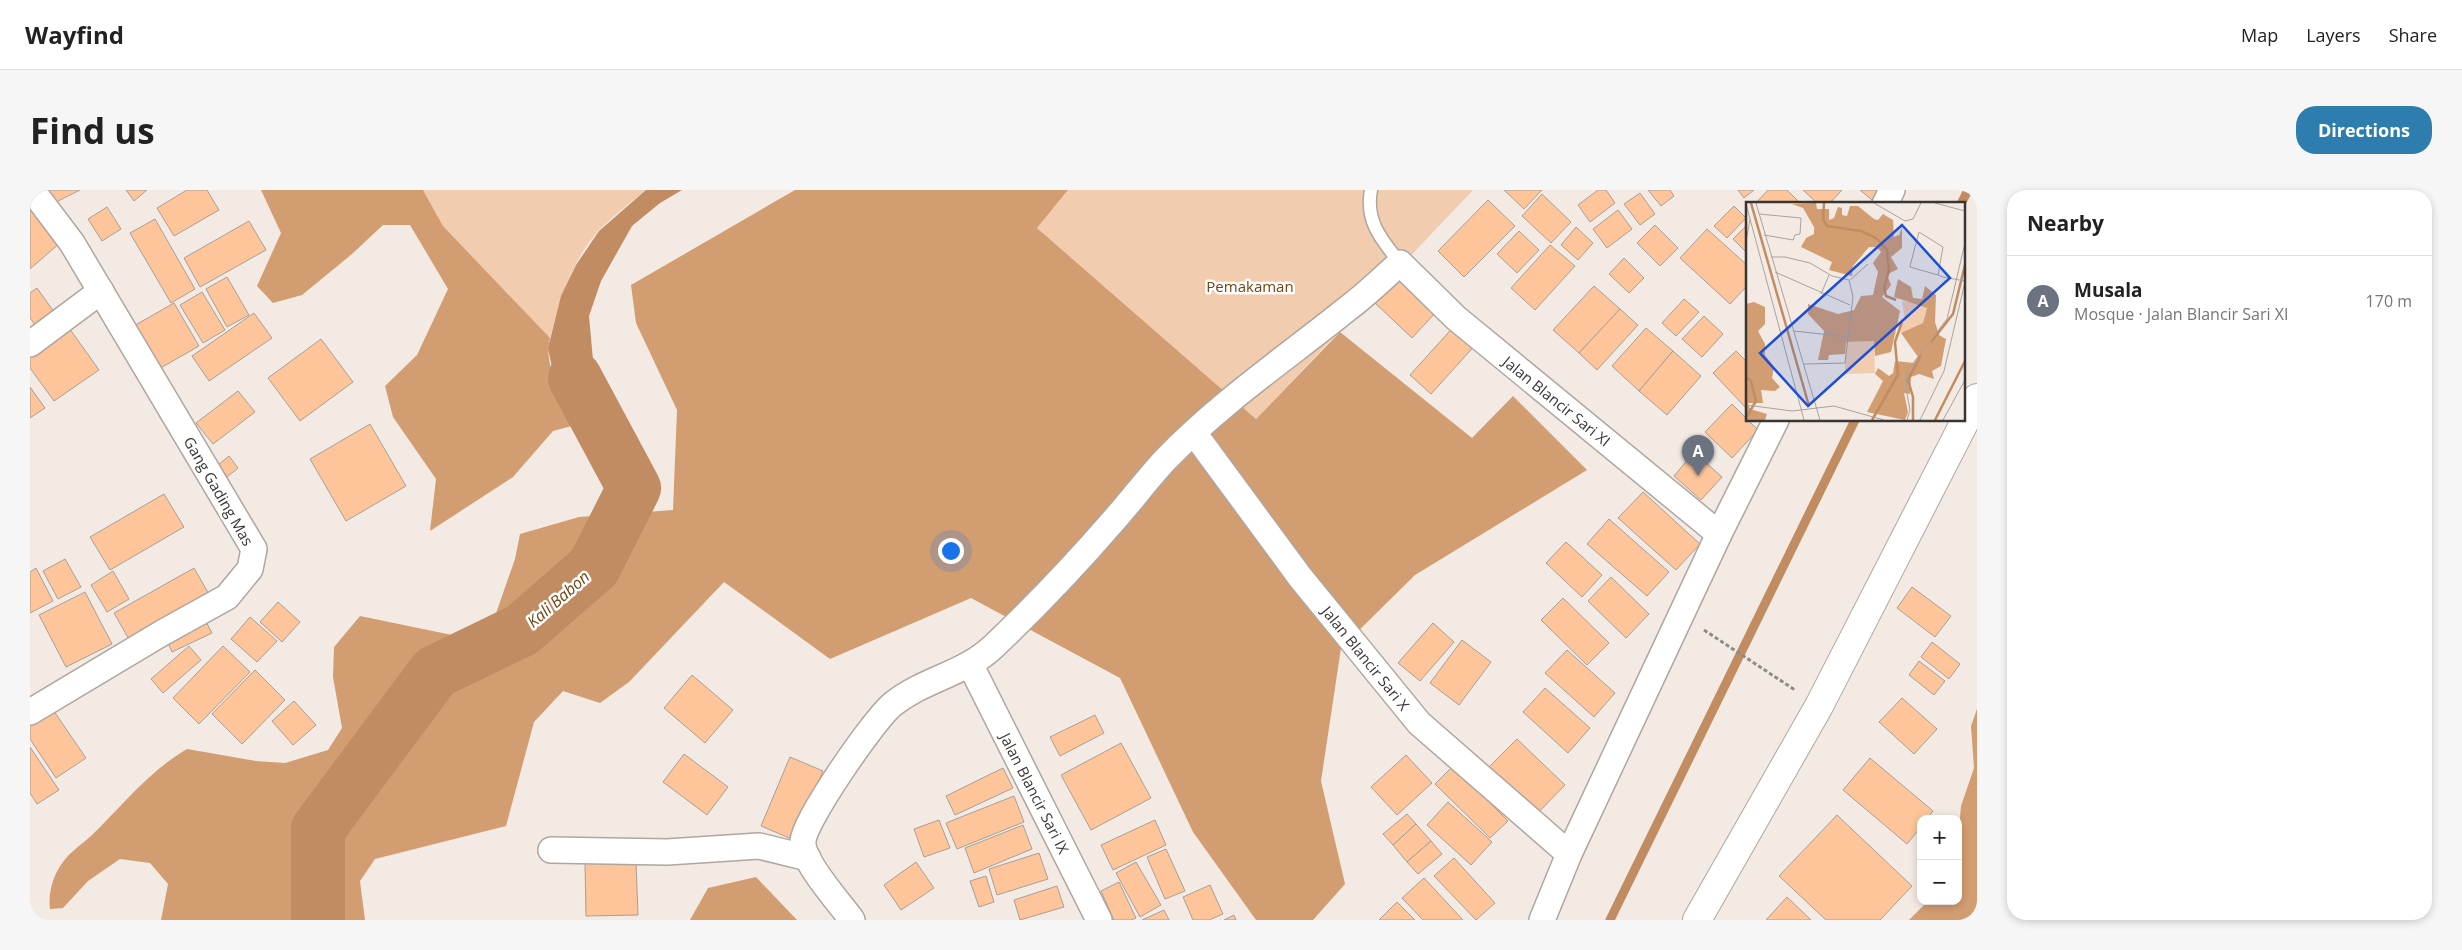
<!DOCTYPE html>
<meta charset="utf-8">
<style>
:root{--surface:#fff;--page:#f6f6f6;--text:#222;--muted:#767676;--line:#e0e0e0;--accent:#2d7eaf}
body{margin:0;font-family:"Open Sans",sans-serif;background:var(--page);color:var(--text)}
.controls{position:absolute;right:15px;bottom:15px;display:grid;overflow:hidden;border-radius:10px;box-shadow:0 2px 8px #0003}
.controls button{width:45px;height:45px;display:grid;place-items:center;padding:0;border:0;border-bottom:1px solid var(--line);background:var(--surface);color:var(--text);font:25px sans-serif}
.you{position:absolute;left:920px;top:360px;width:18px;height:18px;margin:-12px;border:4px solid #fff;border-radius:50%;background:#1a73e8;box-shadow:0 0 0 8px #1a73e833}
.badge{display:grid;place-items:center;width:32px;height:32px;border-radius:50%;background:var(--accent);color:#fff;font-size:16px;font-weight:700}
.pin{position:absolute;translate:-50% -41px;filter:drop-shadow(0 1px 2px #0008)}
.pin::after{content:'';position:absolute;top:26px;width:18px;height:15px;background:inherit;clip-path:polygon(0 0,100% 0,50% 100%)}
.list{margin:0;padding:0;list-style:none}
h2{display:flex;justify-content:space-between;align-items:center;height:65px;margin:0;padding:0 20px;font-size:21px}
h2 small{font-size:16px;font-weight:400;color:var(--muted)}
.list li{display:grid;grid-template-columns:32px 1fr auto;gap:15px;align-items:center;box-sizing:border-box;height:90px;padding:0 20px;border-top:1px solid var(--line)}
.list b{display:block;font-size:19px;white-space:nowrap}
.list p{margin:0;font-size:16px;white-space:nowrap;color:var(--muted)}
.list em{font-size:16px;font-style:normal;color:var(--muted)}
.map{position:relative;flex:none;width:1947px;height:730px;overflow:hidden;border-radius:20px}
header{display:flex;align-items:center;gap:30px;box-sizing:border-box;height:70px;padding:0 25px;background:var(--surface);border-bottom:1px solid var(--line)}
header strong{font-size:24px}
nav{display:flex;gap:28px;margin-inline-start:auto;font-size:18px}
.intro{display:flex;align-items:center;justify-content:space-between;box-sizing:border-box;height:120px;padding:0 30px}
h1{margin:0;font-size:35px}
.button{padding:12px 22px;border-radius:20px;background:var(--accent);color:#fff;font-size:18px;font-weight:700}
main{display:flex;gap:30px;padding:0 30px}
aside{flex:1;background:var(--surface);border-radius:20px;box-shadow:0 2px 8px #0003}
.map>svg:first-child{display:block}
.green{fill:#f1ccaf}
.forest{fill:#d39d72}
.water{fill:#c18c61}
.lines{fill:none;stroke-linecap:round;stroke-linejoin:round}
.stream{stroke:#c18c61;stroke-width:9}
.river{stroke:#c18c61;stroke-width:54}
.building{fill:#fdc599;stroke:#a89f98}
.service-casing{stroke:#afa69f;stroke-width:15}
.minor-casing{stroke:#afa69f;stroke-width:28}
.tertiary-casing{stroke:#afa69f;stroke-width:30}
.path{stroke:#918b86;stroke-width:3;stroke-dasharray:4 2.5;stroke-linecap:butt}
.service{stroke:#fff;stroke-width:12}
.minor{stroke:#fff;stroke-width:25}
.tertiary{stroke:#fff;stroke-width:28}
.labels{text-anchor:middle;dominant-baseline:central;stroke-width:5;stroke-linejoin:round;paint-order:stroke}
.park-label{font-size:15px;fill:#774311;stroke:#fff}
.street-label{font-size:15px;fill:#393533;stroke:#fff}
.water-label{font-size:16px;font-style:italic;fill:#764311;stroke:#fff}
.inset-river{fill:none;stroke:#c18c61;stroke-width:2.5}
.inset-road{fill:none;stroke:#a9a29d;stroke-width:1}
.view{fill:#1d4ed8;fill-opacity:0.15;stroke:#1d4ed8;stroke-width:2.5}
.inset-edge{fill:none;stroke:#393533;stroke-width:2.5}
</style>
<header>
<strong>Wayfind</strong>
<nav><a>Map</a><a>Layers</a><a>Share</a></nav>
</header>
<div class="intro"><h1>Find us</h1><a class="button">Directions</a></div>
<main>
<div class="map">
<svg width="1947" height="730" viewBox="0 0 1947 730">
<rect width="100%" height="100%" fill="#f3eae3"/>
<g class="green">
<path d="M393,0H616C600,13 583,26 569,40C542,70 530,110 520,148L413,36Z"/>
<path d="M1038,0H1443L1226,229L1007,38Z"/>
</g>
<g class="forest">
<path d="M231,0H393L413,36L520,148C512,180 536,208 553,233L523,241L483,287L400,341L406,289L363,227L355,196L387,165L418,99L380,35H353L322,64L272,105L243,113L227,96L251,43Z"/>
<path d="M765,0H1038L1007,38L1226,229L1310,142L1442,248L1483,206L1557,280L1385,385L1311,458L1291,591L1315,694L1283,730H1226L1163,642L1090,488L941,408L800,469L694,392L599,492L570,513L533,501L504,532L476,636L345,669L330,691L335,730H131L138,694L120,673L90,669L58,691L33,718L20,719C18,703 23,685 33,672C40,662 52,654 61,646C92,616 119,581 157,559L226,571L255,573L298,560L312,538L303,487L304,457L330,426L422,445L464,429L485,369L490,344L549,327L643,320L647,220L606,133L601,95Z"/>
<path d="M1947,519V730H1879L1898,711H1928V651L1931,616L1944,578L1941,536Z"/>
<path d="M726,687L767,730H660L678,698Z"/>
</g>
<path class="water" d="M616,0H652L630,13L602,36L571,91L559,126L565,192L588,253L574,255L564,250L525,192L518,158L531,106L546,75L569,41Z"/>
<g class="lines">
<g class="stream">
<path d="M1931,14L1938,0"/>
<path d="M1580,730L1825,230"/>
</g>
<path class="river" d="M288,730V639L405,482L492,440L564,377L604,298L545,188"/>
</g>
<g class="building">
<path d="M18,0H50L24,13Z"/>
<path d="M96,0H117L104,11Z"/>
<path d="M157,0H177L189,20L144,46L127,18Z"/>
<path d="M1474,0H1512L1494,19Z"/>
<path d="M1568,0H1576L1585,13L1560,32L1548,15Z"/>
<path d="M1618,0H1640L1644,6L1631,16Z"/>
<path d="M1708,0H1724L1714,8Z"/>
<path d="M1738,0H1757L1771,14H1725Z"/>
<path d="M1773,0H1812L1799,14H1788Z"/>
<path d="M1830,0H1851L1842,10Z"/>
<path d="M1610,3L1625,24L1610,35L1594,14Z"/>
<path d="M1512,4L1541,32L1521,53L1492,26Z"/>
<path d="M1458,10L1485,36L1434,87L1408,61Z"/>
<path d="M0,16L31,52L0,79Z"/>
<path d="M1704,16L1716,28L1697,48L1684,36Z"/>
<path d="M77,17L91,39L72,51L58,29Z"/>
<path d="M1588,20L1602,39L1577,58L1563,39Z"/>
<path d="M125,29L165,99L141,113L100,43Z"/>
<path d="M219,31L236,60L170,97L154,68Z"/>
<path d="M1625,35L1648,58L1630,76L1607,53Z"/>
<path d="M1717,35V63L1703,49Z"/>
<path d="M1546,37L1563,53L1548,70L1531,55Z"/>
<path d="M1677,39L1717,75V96L1700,114L1650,68Z"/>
<path d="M1489,41L1509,60L1487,83L1467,64Z"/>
<path d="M1520,55L1545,76L1505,120L1481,98Z"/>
<path d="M1594,68L1614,88L1599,103L1579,84Z"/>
<path d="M1369,85L1407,121L1382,148L1344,112Z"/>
<path d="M197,87L219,125L197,137L176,99Z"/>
<path d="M1564,96L1590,119L1549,163L1523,140Z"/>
<path d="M7,98L27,126L8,139L0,128V103Z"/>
<path d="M172,102L195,140L173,153L150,115Z"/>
<path d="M1654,109L1669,122L1646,146L1632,133Z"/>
<path d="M144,113L169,156L127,180L102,137Z"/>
<path d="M1590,119L1608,135L1567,180L1549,163Z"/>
<path d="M224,123L242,148L179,191L162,166Z"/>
<path d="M1674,126L1693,144L1672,167L1652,149Z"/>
<path d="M1427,133L1448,152L1401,204L1380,185Z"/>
<path d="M37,135L69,180L24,211L0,178V162Z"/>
<path d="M1616,138L1643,161L1609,201L1582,176Z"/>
<path d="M291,149L323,192L270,231L238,188Z"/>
<path d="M1643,161L1671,186L1637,225L1609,201Z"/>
<path d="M1706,161L1717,172L1716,218L1683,183Z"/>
<path d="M0,197L15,218L0,228Z"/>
<path d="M208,201L225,222L183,254L166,233Z"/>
<path d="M1702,214L1728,240L1702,268L1675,242Z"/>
<path d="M340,234L376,296L316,331L280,269Z"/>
<path d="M1664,262L1692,287L1671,310L1644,286Z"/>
<path d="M199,266L208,278L192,291L183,279Z"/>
<path d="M1613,302L1670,354L1646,380L1588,328Z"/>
<path d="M134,304L154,337L80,380L60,347Z"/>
<path d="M1579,329L1639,382L1617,406L1557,354Z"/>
<path d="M1536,352L1572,385L1552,407L1516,373Z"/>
<path d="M35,369L51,397L28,409L13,381Z"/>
<path d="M6,378L23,411L0,423V382Z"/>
<path d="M164,378L180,406L100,451L84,423Z"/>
<path d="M83,381L99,409L77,422L61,395Z"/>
<path d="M1581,387L1619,424L1596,448L1558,411Z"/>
<path d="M1882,397L1921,426L1905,447L1867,418Z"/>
<path d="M55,402L82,454L36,477L9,425Z"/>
<path d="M1533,408L1579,453L1557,475L1511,430Z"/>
<path d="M248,412L270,432L252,452L230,432Z"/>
<path d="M173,426L182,443L142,462L134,444Z"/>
<path d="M220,427L247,451L227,472L201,449Z"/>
<path d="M1403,433L1424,452L1390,491L1368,473Z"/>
<path d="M1432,450L1461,472L1429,515L1400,493Z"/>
<path d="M1902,452L1930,474L1919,489L1891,467Z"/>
<path d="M159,456L171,470L133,503L121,489Z"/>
<path d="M193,456L220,482L169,534L143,508Z"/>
<path d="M1537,460L1585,503L1564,527L1515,483Z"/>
<path d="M1889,471L1915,491L1904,505L1879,485Z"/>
<path d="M225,480L255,510L212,554L182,524Z"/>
<path d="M662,485L703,520L675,553L634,518Z"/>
<path d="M1515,498L1560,538L1538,563L1493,522Z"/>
<path d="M1872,508L1907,539L1884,564L1849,532Z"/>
<path d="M264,511L286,535L263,555L242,531Z"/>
<path d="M21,517L56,568L26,588L0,549V532Z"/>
<path d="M1065,525L1074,543L1030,566L1020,547Z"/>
<path d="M1487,549L1535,595L1501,630L1453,583Z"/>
<path d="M1091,553L1121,608L1061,640L1031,585Z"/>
<path d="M0,557L29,600L7,614L0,603Z"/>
<path d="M654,564L698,597L677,625L633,592Z"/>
<path d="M1376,565L1402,593L1367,625L1341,597Z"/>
<path d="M760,567L793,581L764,650L731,636Z"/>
<path d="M1840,568L1903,621L1897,629H1891V637L1877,654L1813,600Z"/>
<path d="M1423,576L1478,631L1460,648L1405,594Z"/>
<path d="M973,578L983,598L925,625L916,606Z"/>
<path d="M984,606L994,632L927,659L916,633Z"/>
<path d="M1418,612L1462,652L1441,675L1397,635Z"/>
<path d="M1377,624L1386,634L1363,655L1353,644Z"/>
<path d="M1807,625L1882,696L1850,730H1796L1749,686Z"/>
<path d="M909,630L920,658L894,667L884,639Z"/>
<path d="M1125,630L1136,655L1083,680L1071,655Z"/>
<path d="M1386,634L1401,651L1377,672L1363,655Z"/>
<path d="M993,635L1002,659L944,683L935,658Z"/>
<path d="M1401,651L1412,664L1388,684L1377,672Z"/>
<path d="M1136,659L1155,701L1135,709L1117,667Z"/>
<path d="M1009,663L1018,689L967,705L959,679Z"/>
<path d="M1424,668L1465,713L1446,730L1404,686Z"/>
<path d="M606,671L608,725L556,726L555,673Z"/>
<path d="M886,672L904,698L871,720L854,695Z"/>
<path d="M1106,672L1131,715L1110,727L1086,683Z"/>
<path d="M956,686L964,712L949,717L940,691Z"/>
<path d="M1394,688L1433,730H1393L1372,708Z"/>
<path d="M1089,692L1106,728L1101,730H1084L1071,701Z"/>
<path d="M1180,695L1193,724L1179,730H1163L1153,707Z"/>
<path d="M1027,696L1034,717L990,730L984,710Z"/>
<path d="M1757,707L1781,730H1736Z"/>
<path d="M1367,712L1385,730H1349Z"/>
<path d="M1134,720L1139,730H1112Z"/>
<path d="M1204,725L1206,730H1194Z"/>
</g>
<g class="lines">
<g class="service-casing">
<path id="service" d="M1341,0C1335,32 1352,50 1370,73"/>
</g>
<g class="minor-casing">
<g id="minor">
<path d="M1855,14L1862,0"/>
<path d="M0,154L71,101"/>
<path d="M1164,243L1270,387L1389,533L1539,664"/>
<path d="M941,476L1069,730"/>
<path d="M0,522L132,443L197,407L220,379L224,359L42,53L2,0"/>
<path d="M521,660L637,662L729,656L778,668"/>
<path d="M822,730C810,713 771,671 773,651C775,629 845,528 863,514C894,489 935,484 964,456C1006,416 1046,374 1084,330C1102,310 1118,288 1136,269C1190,213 1256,168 1317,119C1336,105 1353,88 1370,73L1426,128L1689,344"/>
<path d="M1512,730L1539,664L1689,344L1746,230"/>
</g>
</g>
<g class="tertiary-casing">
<path id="tertiary" d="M1667,730L1789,516L1947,208"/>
</g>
<path class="path" d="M1674,440L1765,500"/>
<use href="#service" class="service"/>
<use href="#minor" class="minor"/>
<use href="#tertiary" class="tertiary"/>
</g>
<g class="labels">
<g class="park-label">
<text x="1220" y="96">Pemakaman</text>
</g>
<g class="street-label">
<text transform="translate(1527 211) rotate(39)">Jalan Blancir Sari XI</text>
<text transform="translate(189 301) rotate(60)">Gang Gading Mas</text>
<text transform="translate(1336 468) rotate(51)">Jalan Blancir Sari X</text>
<text transform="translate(1005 603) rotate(63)">Jalan Blancir Sari IX</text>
</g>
<g class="water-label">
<text transform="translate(528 409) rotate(-41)">Kali Babon</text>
</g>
</g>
<g transform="translate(1716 12)">
<rect width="219" height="219" fill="#f3eae3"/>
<path d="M156,99L171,101L181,106L177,121L159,131L152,130L159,118ZM128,139L129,171L99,172V140Z" fill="#f1ccaf"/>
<path d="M70,1L71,7H83V18L88,16L92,5L96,6V13L101,14L104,4H112L128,17L132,18L137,12L147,18L148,35L153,33L156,26V46L145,55L152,67L144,71L142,75L145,83L136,95L154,109L145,150L129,154L128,139L100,140L99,152L83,153L82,158H72L78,129L62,112V102L92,112L108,108L115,94L127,93L132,70L127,61L135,50L131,45H123L107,64L106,74L83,68L86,60L55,45L60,36L68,32V25L57,6L46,2ZM152,77L165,85L167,96L176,97L179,84L190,93L189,120L193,133L200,137L195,164L186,169L188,177L173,172L165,175L164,192L158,191L162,210L159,218L121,210L137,179L129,172L132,166L143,174L147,171L149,159L168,161L172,155L155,131L177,121L181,106L148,95ZM8,100L19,105V122L12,129L19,142V153L28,165L26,176L34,185L29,189L15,188L17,201H2L4,207L21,212L19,218H0V102Z" fill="#d39d72"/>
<path class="inset-river" d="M5,1L63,204M78,1L77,17L81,24L115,29L130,36L141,48L143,68L138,86L140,94L150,98M185,140L207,112L219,63M0,175L5,179L10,199L0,216M126,218L152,173L149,140L156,120M167,218V195L162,178L175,153M189,218L219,159"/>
<path class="inset-road" d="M10,1L74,218M128,1L159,19L167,17L175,1M189,1L219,9M0,2L58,218M13,12L55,16L54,32L49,33L47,38L18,33M0,40L4,17M25,55H39L64,61L86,74L103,78M29,70L104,103M192,73L197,45L173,30L164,64V65L192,73L197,75L219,79M104,78L122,62M75,92L83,73M48,129L103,135M58,162L99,161L107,95L103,78M0,203L46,209L88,204L138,218M161,218L164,208L160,186L161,169L201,117L219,41M174,218L198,169L219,80M197,218L219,178"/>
<path class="view" d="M156,23L204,76L62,204L14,151Z"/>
<rect width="219" height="219" class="inset-edge"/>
</g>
</svg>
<div class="controls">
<button>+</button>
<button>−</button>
</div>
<div class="you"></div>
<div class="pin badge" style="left:1668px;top:286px;background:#6b7280">A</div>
</div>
<aside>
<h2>Nearby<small></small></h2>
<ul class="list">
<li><span class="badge" style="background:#6b7280">A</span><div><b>Musala</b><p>Mosque · Jalan Blancir Sari XI</p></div><em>170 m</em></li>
</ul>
</aside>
</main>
